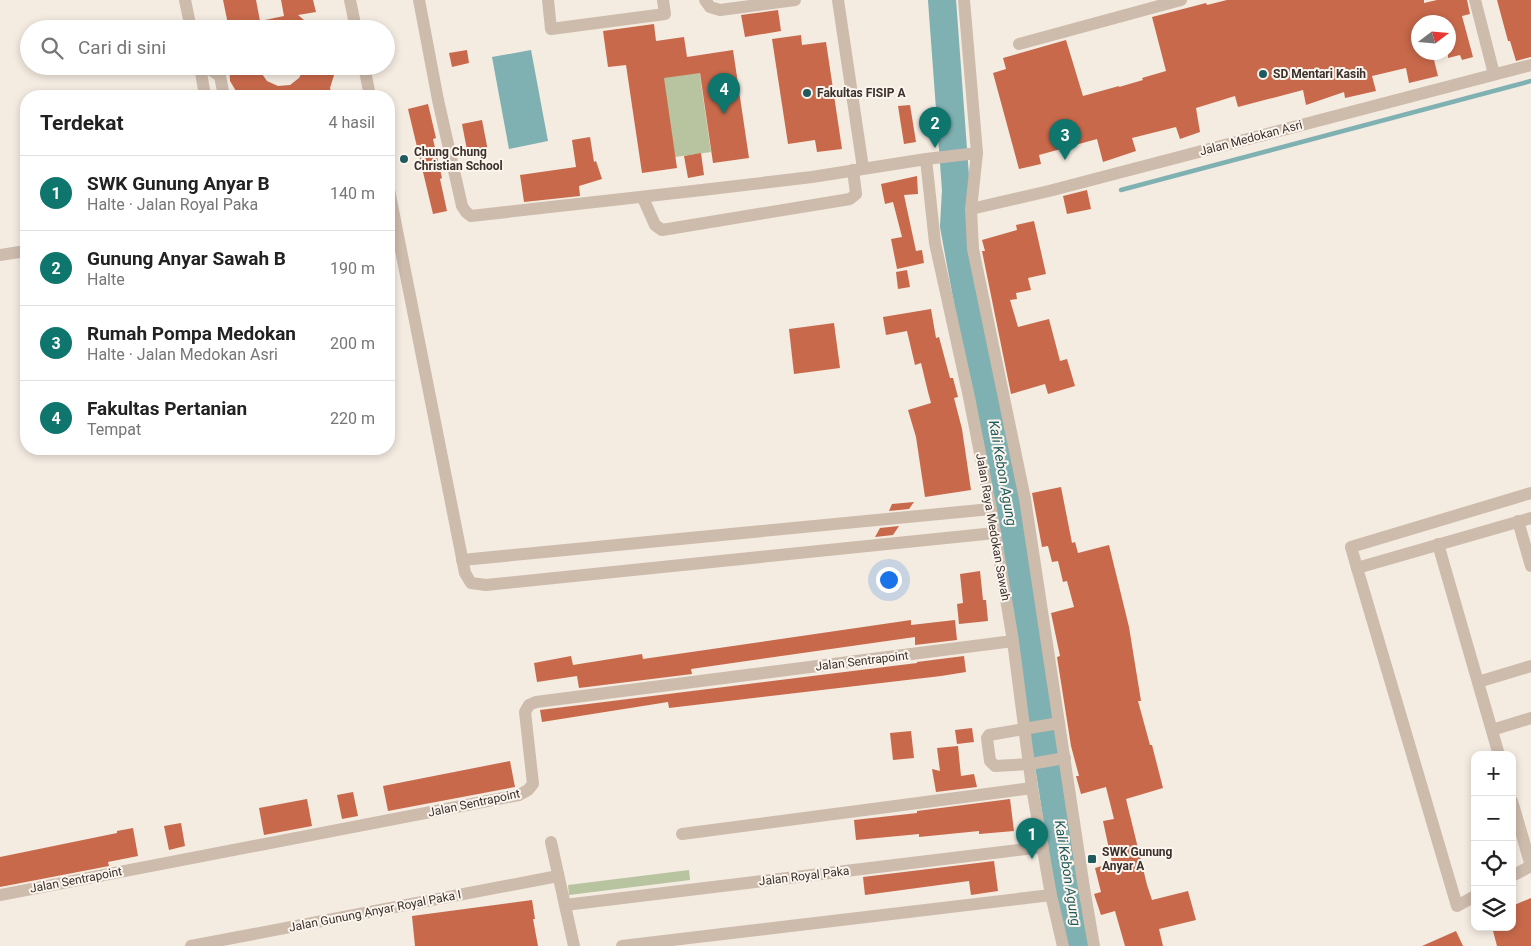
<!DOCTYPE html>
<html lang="id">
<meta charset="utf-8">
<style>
:root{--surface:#fff;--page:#f6f6f6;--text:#222;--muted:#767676;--line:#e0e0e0;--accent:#0f766e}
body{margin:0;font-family:Roboto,sans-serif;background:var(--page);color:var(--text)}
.controls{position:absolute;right:15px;bottom:15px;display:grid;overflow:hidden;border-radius:10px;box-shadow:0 2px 8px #0003}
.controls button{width:45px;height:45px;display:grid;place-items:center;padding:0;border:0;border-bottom:1px solid var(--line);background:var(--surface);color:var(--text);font:25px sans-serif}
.compass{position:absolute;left:1411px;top:15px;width:45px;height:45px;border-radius:50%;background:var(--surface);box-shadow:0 2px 8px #0003;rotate:74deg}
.you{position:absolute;left:888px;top:579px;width:18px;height:18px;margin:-12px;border:4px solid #fff;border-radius:50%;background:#1a73e8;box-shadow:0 0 0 8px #1a73e833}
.badge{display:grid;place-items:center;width:32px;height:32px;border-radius:50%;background:var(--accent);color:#fff;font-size:16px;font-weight:700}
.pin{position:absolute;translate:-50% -41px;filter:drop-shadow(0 1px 2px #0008)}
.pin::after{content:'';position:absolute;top:26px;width:18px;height:15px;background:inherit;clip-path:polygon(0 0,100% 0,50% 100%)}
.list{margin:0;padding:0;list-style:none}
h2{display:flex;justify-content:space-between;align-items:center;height:65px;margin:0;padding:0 20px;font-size:21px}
h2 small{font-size:16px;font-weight:400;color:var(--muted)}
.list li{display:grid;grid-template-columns:32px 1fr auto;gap:15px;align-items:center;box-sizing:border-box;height:75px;padding:0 20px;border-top:1px solid var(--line)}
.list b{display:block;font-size:19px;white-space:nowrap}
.list p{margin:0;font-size:16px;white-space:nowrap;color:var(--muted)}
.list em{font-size:16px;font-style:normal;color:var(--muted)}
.icon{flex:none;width:28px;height:28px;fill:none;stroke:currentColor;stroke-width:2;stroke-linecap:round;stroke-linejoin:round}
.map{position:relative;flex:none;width:1531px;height:946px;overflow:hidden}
.search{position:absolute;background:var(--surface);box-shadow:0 2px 8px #0003;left:20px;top:20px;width:375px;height:55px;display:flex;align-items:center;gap:12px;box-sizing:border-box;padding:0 18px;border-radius:28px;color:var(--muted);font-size:19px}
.panel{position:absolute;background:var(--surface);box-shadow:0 2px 8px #0003;left:20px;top:90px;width:375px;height:365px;border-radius:20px}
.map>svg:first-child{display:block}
.green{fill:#b8c4a0}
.water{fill:#7fb0b2}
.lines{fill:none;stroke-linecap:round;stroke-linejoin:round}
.stream{stroke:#7fb0b2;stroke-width:4.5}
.river{stroke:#7fb0b2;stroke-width:28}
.building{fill:#c8694b}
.minor{stroke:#cdbbac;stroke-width:12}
.poi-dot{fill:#1f5a5e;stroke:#fbf5ee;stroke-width:2}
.labels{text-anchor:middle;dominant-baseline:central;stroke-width:4;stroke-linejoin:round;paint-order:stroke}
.poi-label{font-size:12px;font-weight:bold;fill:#3b302b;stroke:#fbf5ee;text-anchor:start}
.street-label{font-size:12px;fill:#3b302b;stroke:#fbf5ee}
.water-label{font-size:14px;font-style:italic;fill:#1f5a5e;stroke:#fbf5ee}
</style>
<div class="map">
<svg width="1531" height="946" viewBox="0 0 1531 946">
<rect width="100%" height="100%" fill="#f4ebe1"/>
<g class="green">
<path d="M698,62L711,152L675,157L662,68Z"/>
<path d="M689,870L690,880L569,895L568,885Z"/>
</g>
<path class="water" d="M531,50L548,141L509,149L492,57Z"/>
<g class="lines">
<path class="stream" d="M1121,190L1531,81"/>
<path class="river" d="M942,0L956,190L954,226L973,329L1006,486L1074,927L1079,946"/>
</g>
<g class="building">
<path d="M223,0H256L260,21L284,16L281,0H313L316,12L298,15L315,29H229Z"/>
<path d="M1227,0H1424V3L1437,0H1467L1470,14L1462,16L1473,57L1462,60L1460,55L1448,58V22H1418V52H1432L1438,76L1409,83L1406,68L1372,76L1376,91L1345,98L1344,92L1306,105L1303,90L1238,107L1235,96L1196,108L1200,132L1180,139L1176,127L1132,138L1136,151L1103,162L1097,139L1039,155L1041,164L1019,169L993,73L1006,69L1003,58L1066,40L1083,96L1119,86V87L1143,80L1142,78L1166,71L1152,17L1206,3L1207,5Z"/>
<path d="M1497,0H1531V57L1516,61L1510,41H1508Z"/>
<path d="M778,10L781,31L745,37L741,15Z"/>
<path d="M654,24L656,41L684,37L687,57L733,50L749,158L713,163L700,73L664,78L677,168L642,173L626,65L608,67L603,31Z"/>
<path d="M801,35L802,45L826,42L842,149L817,152L815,140L788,144L772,39Z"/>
<path d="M467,50L469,63L452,67L449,53Z"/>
<path d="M229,66H259L260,71L267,81L278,86L290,85L299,78L305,66H327L335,72L330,88L332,96H239L230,81Z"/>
<path d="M428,104L436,138L433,139L442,178L440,179L447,211L433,214L408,109Z"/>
<path d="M910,105L916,142L904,144L898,106Z"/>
<path d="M482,120L488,151L468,155L462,124Z"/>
<path d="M590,137L594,162L596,161L602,179L579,186L580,196L524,202L520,175L576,167L572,140Z"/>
<path d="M701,153L704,175L688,178L684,156Z"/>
<path d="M917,176L918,194L904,195L916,251L922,250L924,263L897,269L891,239L902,237L893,202L885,204L881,184Z"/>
<path d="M1087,190L1091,209L1067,214L1063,196Z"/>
<path d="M1034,221L1046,274L1028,278L1031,290L1016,293L1017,299L1010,300L1018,327L1049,319L1060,361L1067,359L1075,386L1048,394L1045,384L1011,394L982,251H985L982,240L1017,230L1016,225Z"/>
<path d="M907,270L910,287L898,289L896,272Z"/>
<path d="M931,309L936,338L939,337L950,378H953L958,397L954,398L962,429L971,490L925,497L916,437L908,410L931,403L928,392L921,363L915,365L907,331L886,335L883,317Z"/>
<path d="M834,323L840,368L794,374L789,329Z"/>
<path d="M1061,487L1072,543L1075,542L1078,553L1109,545L1129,627L1141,701H1138L1150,745H1152L1163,788L1126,799L1147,885L1152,900L1188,891L1196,920L1159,929L1163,946H1125L1115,911L1101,915L1094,894L1101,892L1095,868L1112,863L1103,821L1114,819L1106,787L1081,794L1076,776H1079L1071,746L1057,657L1060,656L1051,613L1074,607L1067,581L1063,582L1058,561L1052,562L1048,546L1042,547L1032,493Z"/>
<path d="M914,502L909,509L889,511L892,504Z"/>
<path d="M899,526L893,535L875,537L880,528Z"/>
<path d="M980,571L983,600H986L988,621L959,624L957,604L963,603L960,574Z"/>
<path d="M911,620V625L955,620L957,640L915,645V637L691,669L692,674L579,688L577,676L537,682L534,663L571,656L573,665L642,654L643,659Z"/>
<path d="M964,656L966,672L941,676L669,708L668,702L542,722L540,710L917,663V662Z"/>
<path d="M972,728L974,742L957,744L955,730Z"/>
<path d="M911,731L914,758L893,760L890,733Z"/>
<path d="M958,746L961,776L974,774L977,787L936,792L932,769L940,771L937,748Z"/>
<path d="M510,761L515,787L388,811L383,786Z"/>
<path d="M353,792L358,816L342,819L337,795Z"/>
<path d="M307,799L312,826L264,835L259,808Z"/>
<path d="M1010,799L1014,831L979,834V831L919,837V834L856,840L854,820L917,813V811Z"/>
<path d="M181,823L185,846L169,850L164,826Z"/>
<path d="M133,828L138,856L108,862L109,866L0,887V857L117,833V831Z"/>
<path d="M994,861L998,891L971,895L969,881L865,895L863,877Z"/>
<path d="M1531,898V946H1497L1492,927H1512V906Z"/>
<path d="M532,900L535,919H533L538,946H415L412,916Z"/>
<path d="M1456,931L1463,946H1422Z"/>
</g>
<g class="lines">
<g class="minor">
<path d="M185,0L191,29"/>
<path d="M350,0L356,29"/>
<path d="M419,0L438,100L462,206L466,212L471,216L702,190L812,177L926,159"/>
<path d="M548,0L551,29L665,14L663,0"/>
<path d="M705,0L710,7L720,10L795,0"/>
<path d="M838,0L863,168"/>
<path d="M964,0L977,153L971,209L973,249L1025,499L1084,888L1094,946"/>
<path d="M1475,0L1494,74"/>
<path d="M1019,44L1181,0"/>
<path d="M200,66L205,96"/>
<path d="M205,66L220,76L224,96"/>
<path d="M364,66L370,96"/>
<path d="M977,153L926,159L935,243L969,397L991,509L1013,641L1032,788L1051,895L1063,946"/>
<path d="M389,190L465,573L471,583L486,585L995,533"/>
<path d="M643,198L655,225L662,230L850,199L856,194L853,170"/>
<path d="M971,209L1049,191L1531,65"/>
<path d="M0,255L26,251"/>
<path d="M1531,493L1351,547L1357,568L1531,518"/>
<path d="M1518,521L1531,566"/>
<path d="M1438,544L1499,755"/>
<path d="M462,560L991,509"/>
<path d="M1357,568L1457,906L1475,896"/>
<path d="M1478,682L1531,666"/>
<path d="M1059,723L989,735L987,738L990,761L995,766L1030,764L1065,758"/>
<path d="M1492,730L1531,718"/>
<path d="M1512,801L1531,866L1512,876"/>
<path d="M682,834L1032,788"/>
<path d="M551,842L574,946"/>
<path d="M0,895L519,795L528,790L533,784L525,712L529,705L536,702L1013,641"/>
<path d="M565,905L1043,847"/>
<path d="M191,946L558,876"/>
<path d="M622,946L1051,895"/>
</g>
</g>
<g class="poi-dot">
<circle cx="1263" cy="74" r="5"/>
<circle cx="807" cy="93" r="5"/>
<circle cx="404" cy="159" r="5"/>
<rect x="1087" y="854" width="10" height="10" rx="2.5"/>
</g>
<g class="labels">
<g class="poi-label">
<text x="1273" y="74">SD Mentari Kasih</text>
<text x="817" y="93">Fakultas FISIP A</text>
<text x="414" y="152">Chung Chung<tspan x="414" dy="14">Christian School</tspan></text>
<text x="1102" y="852">SWK Gunung<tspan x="1102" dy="14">Anyar A</tspan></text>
</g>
<g class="street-label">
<text transform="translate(1251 138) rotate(-15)">Jalan Medokan Asri</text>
<text transform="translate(993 527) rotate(80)">Jalan Raya Medokan Sawah</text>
<text transform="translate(862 661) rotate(-7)">Jalan Sentrapoint</text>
<text transform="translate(474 803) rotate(-12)">Jalan Sentrapoint</text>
<text transform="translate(804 876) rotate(-7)">Jalan Royal Paka</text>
<text transform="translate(76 880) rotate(-11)">Jalan Sentrapoint</text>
<text transform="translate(375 911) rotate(-11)">Jalan Gunung Anyar Royal Paka I</text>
</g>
<g class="water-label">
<text transform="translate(1003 473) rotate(80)">Kali Kebon Agung</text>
<text transform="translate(1068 873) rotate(81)">Kali Kebon Agung</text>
</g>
</g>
</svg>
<div class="controls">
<button>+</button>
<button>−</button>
<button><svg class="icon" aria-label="locate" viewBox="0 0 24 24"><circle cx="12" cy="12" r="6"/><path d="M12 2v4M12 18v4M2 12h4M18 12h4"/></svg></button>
<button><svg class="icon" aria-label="layers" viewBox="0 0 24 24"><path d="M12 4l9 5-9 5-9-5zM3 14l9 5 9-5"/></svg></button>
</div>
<svg class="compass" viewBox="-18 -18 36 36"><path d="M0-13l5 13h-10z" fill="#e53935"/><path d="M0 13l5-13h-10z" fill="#767676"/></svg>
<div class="you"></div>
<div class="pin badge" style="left:1032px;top:859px">1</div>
<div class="pin badge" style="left:935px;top:148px">2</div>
<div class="pin badge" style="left:1065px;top:160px">3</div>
<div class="pin badge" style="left:724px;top:114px">4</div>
<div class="search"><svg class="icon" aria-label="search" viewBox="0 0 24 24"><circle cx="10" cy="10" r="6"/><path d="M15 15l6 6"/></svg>Cari di sini</div>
<section class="panel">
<h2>Terdekat<small>4 hasil</small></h2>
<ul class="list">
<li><span class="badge">1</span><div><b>SWK Gunung Anyar B</b><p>Halte · Jalan Royal Paka</p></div><em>140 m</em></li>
<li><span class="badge">2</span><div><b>Gunung Anyar Sawah B</b><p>Halte</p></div><em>190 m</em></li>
<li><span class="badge">3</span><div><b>Rumah Pompa Medokan</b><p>Halte · Jalan Medokan Asri</p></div><em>200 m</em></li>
<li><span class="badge">4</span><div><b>Fakultas Pertanian</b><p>Tempat</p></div><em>220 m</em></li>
</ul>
</section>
</div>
